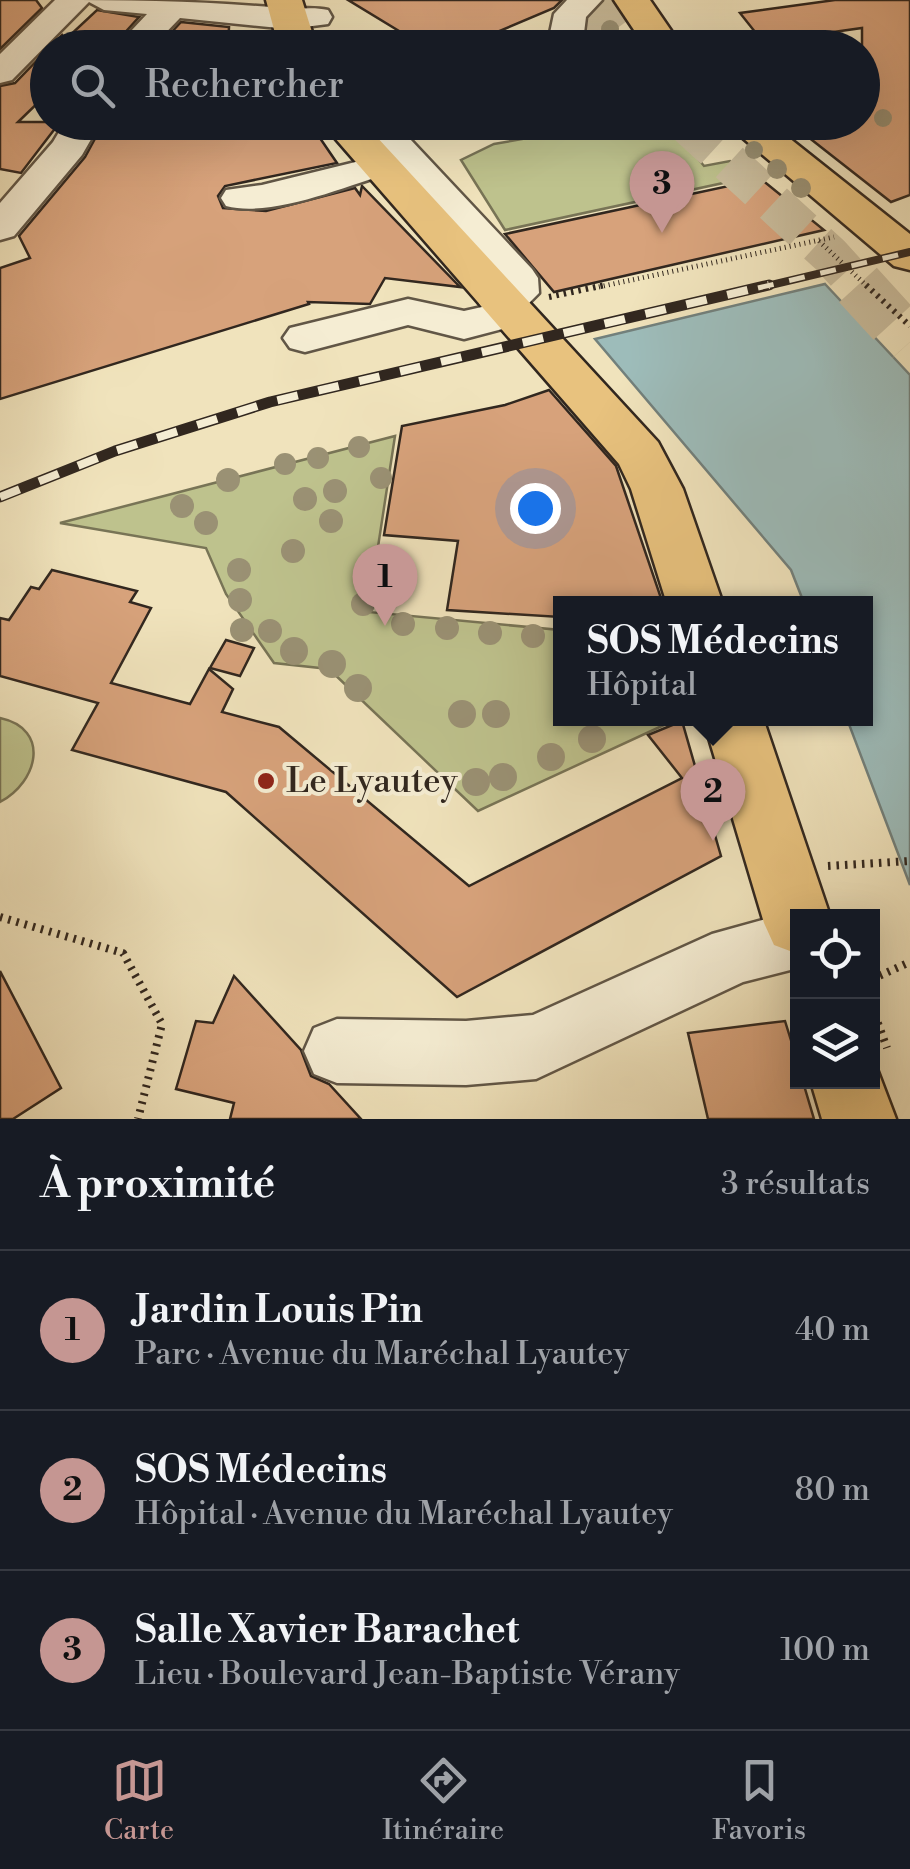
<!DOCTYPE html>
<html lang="fr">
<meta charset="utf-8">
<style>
:root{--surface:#171b24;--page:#242831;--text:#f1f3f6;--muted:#9ea1a6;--line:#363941;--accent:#c59692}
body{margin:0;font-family:"Libre Bodoni",serif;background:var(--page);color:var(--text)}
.controls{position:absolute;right:30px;bottom:30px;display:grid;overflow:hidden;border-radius:0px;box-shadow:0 10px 40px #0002}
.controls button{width:90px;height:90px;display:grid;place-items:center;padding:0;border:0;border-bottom:2px solid var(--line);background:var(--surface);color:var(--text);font:50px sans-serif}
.you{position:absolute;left:535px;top:508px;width:35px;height:35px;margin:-25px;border:8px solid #fff;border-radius:50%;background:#1a73e8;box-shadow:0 0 0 15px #1a73e833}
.badge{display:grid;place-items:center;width:65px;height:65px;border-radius:50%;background:var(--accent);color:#111;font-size:32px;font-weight:700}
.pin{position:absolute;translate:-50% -82px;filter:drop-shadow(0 2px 5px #0008)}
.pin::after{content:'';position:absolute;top:52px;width:35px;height:30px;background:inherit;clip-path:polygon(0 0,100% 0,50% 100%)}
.popup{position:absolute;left:553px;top:596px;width:320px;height:130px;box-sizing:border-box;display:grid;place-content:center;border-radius:0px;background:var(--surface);filter:drop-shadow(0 2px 8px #0005);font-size:32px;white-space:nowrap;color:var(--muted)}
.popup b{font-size:38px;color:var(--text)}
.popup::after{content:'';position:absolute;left:50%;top:100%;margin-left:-20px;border:20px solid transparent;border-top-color:var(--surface)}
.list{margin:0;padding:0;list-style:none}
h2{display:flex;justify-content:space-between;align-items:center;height:130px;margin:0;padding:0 40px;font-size:42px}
h2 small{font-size:32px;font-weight:400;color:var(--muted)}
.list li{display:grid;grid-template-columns:65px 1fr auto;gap:30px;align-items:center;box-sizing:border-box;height:160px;padding:0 40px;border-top:2px solid var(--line)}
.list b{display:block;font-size:38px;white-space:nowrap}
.list p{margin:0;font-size:32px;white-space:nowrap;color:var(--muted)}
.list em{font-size:32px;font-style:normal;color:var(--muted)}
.icon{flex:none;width:55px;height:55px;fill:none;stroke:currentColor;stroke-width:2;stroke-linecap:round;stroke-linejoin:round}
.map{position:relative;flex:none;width:910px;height:1119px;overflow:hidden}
.search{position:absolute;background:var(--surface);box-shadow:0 10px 40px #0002;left:30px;right:30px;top:30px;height:110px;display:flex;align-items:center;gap:25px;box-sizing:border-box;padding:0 35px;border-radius:55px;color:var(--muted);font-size:38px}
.sheet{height:610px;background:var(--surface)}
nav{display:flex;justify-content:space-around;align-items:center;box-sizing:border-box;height:140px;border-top:2px solid var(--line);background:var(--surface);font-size:28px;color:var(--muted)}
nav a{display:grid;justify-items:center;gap:5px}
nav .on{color:var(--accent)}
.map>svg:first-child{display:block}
.green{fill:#bec28d;stroke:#787456;stroke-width:2.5}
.water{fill:#9dbcba;stroke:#72807c;stroke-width:2.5}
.building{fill:#d7a27b;stroke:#31271f;stroke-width:2.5}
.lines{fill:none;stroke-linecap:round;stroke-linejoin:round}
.major-tunnel-far1{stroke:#cabd9d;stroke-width:40;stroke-dasharray:40 20;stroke-linecap:butt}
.major-tunnel{stroke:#cabd9d;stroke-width:51;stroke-dasharray:51 26;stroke-linecap:butt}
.minor-casing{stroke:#615646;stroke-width:5}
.major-casing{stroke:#31271f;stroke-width:5}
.path-far2{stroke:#31271f;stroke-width:5;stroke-dasharray:1 4;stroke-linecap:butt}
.path-far1{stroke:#31271f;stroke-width:6;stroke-dasharray:2.5 5;stroke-linecap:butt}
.path{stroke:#31271f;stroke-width:8;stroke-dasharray:2.5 6;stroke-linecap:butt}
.minor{fill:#f5edd3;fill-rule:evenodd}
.major{fill:#e8c27e;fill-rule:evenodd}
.rail-far1-casing{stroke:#31271f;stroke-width:8}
.rail-casing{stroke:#31271f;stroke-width:11}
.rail-far1{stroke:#f5edd3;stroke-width:5;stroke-dasharray:16;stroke-linecap:butt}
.rail{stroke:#f5edd3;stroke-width:8;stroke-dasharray:21;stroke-linecap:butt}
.tree{fill:#9a9174}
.poi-dot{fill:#8f2418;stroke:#f5edd3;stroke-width:4}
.labels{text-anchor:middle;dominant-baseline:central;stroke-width:8;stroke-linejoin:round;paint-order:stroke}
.poi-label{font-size:35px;fill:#31271f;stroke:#f5edd3;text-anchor:start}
</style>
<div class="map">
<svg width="910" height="1119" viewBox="0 0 910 1119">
<rect width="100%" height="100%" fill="#f0e3bc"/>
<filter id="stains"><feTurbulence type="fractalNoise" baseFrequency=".002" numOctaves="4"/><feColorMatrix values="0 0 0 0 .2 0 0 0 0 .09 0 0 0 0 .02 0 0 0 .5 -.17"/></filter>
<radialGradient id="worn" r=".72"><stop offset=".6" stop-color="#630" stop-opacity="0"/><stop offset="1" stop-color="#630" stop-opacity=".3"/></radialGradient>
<g class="green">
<path d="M618,122L669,123L704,166L730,161L751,177L505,230L461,160L494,144Z"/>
<path d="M395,436L368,612L560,630V718L677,719L478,811L329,669L274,663L226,594L206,548L60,523Z"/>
<path d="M0,718C51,729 38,782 0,802Z"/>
</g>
<path class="water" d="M825,284L910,375V885L847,719L866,718V604L804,603L791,570L595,339Z"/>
<g class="building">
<path d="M0,0H36L42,8L0,49Z"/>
<path d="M348,0H562L554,8L490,35L512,48H427Z"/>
<path d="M835,0H910V195L891,202L789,122H862V28L763,42L740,13Z"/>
<path d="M97,10L139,17L111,48H49L62,35L65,40Z"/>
<path d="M181,22L229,27L228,48H157Z"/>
<path d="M48,49V93L18,122H60L21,173L0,169V86L15,83Z"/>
<path d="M104,122H309L337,163L225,186L218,196L223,208L266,211L355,188L360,195L362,186L460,287L385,278L370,304L308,302L309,304L0,399V268L30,258L19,236L85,157Z"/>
<path d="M761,179L824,230L554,292L505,234Z"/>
<path d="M549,390L616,466L663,604H560V617L447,610L458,541L384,535L402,426L505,405Z"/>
<path d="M52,570L137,591L130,602L151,608L111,683L190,704L209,669L233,689L222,712L279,727L469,886L682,778L648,735L682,721L721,856L457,997L226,792L72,750L98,703L0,676V618L9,620L31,587L39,589Z"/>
<path d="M226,640L254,648L240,676L210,668Z"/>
<path d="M0,971L61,1088L13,1119H0Z"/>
<path d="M234,976L301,1050L311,1076L329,1084L361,1119H230L234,1103L176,1089L196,1021L213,1023Z"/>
<path d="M785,1021L798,1063V1082H803L814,1119H708L688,1033Z"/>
</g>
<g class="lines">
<g class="major-tunnel-far1">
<path d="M588,0L623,48"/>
<path d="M685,122L830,255L860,288"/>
</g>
<path class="major-tunnel" d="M858,285L910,342"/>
<g class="minor-casing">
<g id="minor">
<path d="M55,0C131,0 206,1 281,8C297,10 312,6 328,10L332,17L328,24L289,29L180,18L151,48H115L147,14L104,10L89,2L12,80L0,83V54Z"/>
<path d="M567,0H602L586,17L584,33L594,48H560L550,33L554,14Z"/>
<path d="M65,122H101L82,155L14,236L0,240V203L53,142Z"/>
<path d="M356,122H394L532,269L538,278L539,293L526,306L531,313L525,323L464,339L408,325L305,352L290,348L283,338L290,328L408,299L464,311L482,307L479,303L497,287V280L395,167L391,173C345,186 273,218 226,206L221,198L226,190L262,185L384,155Z"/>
<path d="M798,910L815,916H798V968L743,982L536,1079L466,1085L337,1083L314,1074L304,1051L314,1028L337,1019L466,1021L533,1015L712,934Z"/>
</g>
</g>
<g class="major-casing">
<g id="major">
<path d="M266,0H302L317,48H279Z"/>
<path d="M614,0H650L683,48H646Z"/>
<path d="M321,122H363L658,442L683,489L723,604H667L631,489L619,464Z"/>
<path d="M724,122H769L910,234V270L894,266Z"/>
<path d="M703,718H763L830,916H798V954L774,945L764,923Z"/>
<path d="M872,1056L896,1119H822L811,1082H872Z"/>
</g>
</g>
<g class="path-far2">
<path d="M819,241L869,288"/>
<path d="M594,288L834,237"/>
</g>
<g class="path-far1">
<path d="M866,285L910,326"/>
<path d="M549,297L605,285"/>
</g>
<g class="path">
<path d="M828,866L910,861"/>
<path d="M0,917L123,953L162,1024L138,1119"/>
<path d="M872,979L910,962"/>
<path d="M872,1007L887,1048"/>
</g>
<use href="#minor" class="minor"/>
<use href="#major" class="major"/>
<g class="rail-far1-casing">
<path id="rail-far1" d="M758,288L910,252"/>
</g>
<g class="rail-casing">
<path id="rail" d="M0,497L115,451L270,402L769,285"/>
</g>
<use href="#rail-far1" class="rail-far1"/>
<use href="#rail" class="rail"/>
</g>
<g class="tree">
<circle cx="610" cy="29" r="9"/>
<circle cx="883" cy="118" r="9"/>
<circle cx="754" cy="150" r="9"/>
<circle cx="777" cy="169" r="10"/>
<circle cx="801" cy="188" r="10"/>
<circle cx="359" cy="447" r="11"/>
<circle cx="318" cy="458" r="11"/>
<circle cx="285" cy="464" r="11"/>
<circle cx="381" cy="478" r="11"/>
<circle cx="228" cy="480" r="12"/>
<circle cx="335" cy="491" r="12"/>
<circle cx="305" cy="499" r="12"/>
<circle cx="182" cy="506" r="12"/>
<circle cx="331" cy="521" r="12"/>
<circle cx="206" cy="523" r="12"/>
<circle cx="293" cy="551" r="12"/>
<circle cx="239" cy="570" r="12"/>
<circle cx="370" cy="572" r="12"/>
<circle cx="240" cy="600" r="12"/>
<circle cx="363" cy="604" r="12"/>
<circle cx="403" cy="624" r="12"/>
<circle cx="447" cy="628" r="12"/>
<circle cx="242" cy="630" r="12"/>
<circle cx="270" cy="631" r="12"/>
<circle cx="490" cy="633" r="12"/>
<circle cx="533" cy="636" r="12"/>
<circle cx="294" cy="651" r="14"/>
<circle cx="332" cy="664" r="14"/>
<circle cx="358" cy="688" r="14"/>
<circle cx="462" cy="714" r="14"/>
<circle cx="496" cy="714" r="14"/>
<circle cx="592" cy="739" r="14"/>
<circle cx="551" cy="757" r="14"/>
<circle cx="503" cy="777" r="14"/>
<circle cx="476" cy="782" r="14"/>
</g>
<circle class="poi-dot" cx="266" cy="781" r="10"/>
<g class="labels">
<g class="poi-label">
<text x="286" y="781">Le Lyautey</text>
</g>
</g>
<rect width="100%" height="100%" filter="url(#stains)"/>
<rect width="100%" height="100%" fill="url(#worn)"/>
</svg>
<div class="controls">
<button><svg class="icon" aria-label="locate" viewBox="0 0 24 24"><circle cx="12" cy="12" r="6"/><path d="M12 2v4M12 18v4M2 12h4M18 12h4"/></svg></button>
<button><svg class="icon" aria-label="layers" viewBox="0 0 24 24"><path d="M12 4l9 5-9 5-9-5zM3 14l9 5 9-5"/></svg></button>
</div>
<div class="you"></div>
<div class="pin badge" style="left:385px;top:626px">1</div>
<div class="pin badge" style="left:713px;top:841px">2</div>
<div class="popup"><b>SOS Médecins</b>Hôpital</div>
<div class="pin badge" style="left:662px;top:233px">3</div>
<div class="search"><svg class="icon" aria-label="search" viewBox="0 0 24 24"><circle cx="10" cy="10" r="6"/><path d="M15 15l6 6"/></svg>Rechercher</div>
</div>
<section class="sheet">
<h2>À proximité<small>3 résultats</small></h2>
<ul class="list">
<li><span class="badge">1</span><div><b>Jardin Louis Pin</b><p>Parc · Avenue du Maréchal Lyautey</p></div><em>40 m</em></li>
<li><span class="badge">2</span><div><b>SOS Médecins</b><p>Hôpital · Avenue du Maréchal Lyautey</p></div><em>80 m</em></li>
<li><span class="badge">3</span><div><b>Salle Xavier Barachet</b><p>Lieu · Boulevard Jean-Baptiste Vérany</p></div><em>100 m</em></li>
</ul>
</section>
<nav>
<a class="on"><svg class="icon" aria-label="map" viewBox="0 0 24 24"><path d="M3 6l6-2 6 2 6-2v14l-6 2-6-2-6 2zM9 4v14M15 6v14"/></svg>Carte</a>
<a><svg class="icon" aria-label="directions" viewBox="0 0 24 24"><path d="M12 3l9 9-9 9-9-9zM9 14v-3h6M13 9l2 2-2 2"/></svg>Itinéraire</a>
<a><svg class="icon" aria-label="saved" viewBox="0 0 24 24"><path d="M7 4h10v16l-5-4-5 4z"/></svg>Favoris</a>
</nav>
